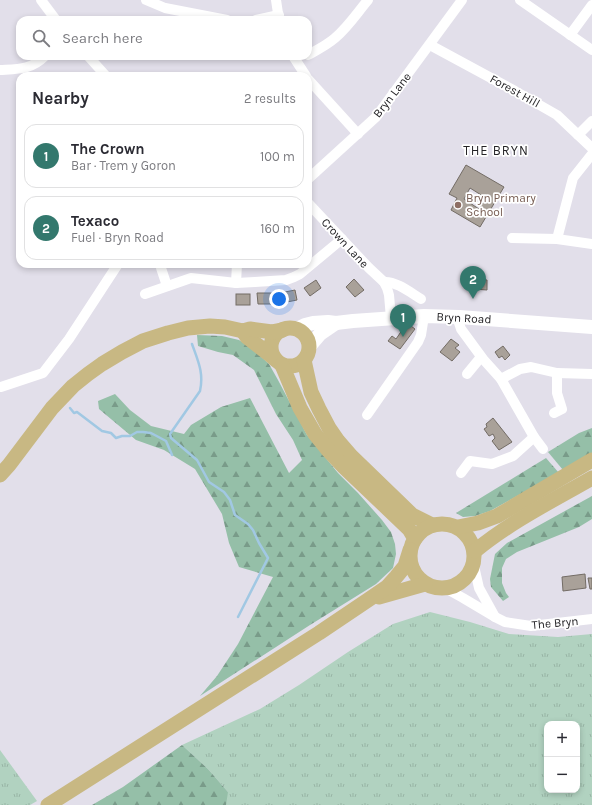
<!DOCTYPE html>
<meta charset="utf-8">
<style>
:root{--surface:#fff;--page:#f7f7f7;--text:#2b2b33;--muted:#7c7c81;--line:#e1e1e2;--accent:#33786d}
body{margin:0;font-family:Karla,sans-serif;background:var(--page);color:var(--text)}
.controls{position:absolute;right:12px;bottom:12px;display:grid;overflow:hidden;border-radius:8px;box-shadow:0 2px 6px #0003}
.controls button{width:36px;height:36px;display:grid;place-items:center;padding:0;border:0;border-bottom:1px solid var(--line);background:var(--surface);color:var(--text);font:20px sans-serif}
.you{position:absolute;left:279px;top:299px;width:14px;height:14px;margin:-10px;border:3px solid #fff;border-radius:50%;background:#1a73e8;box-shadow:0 0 0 6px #1a73e833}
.badge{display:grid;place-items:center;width:26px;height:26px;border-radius:50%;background:var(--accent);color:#fff;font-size:13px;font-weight:700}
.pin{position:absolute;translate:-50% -33px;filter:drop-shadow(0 1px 2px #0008)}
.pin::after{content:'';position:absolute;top:21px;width:14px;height:12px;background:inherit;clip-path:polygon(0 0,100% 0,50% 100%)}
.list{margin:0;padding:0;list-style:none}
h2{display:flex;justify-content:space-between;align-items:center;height:52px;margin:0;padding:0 16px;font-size:17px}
h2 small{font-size:13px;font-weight:400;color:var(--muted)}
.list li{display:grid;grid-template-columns:26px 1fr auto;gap:12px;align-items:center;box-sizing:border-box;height:64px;margin:0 8px 8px;padding:0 8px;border:1px solid var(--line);border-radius:12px}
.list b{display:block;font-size:15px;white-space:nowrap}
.list p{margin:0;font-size:13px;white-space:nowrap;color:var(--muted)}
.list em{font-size:13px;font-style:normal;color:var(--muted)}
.icon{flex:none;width:22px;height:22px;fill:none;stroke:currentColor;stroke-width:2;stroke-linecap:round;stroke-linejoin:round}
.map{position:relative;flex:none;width:592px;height:805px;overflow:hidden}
.search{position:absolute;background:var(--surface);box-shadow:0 2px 6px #0003;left:16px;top:16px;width:296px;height:44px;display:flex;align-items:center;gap:10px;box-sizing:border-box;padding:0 14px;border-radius:12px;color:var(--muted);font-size:15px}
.panel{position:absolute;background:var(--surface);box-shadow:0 2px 6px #0003;left:16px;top:72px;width:296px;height:196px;border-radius:12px}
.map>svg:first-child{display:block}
.grass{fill:url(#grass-tufts);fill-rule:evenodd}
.forest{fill:url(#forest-firs)}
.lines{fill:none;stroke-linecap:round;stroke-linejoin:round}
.stream{stroke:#a1c8e3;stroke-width:2.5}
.building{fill:#a9a199;stroke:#736c65;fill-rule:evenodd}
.street{stroke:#fff;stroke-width:10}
.secondary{stroke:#fff;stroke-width:14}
.primary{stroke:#c8b883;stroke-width:15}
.education-dot{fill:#8d6e63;stroke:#fff;stroke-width:1.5}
.labels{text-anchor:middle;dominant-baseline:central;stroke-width:3.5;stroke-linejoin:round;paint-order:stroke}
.street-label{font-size:12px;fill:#242326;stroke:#fff}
.education-label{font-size:12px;fill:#785e54;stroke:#fff;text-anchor:start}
.neighbourhood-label{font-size:13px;letter-spacing:1px;fill:#242326;stroke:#fff}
</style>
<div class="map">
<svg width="592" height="805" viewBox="0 0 592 805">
<defs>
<pattern id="grass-tufts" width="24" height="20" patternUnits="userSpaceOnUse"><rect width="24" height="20" fill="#b1d2c0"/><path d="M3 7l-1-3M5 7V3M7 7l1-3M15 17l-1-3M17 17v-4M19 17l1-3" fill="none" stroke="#98b4a5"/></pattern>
<pattern id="forest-firs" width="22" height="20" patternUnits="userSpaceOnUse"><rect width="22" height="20" fill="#95bfa8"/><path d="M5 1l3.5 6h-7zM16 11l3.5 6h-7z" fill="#799b89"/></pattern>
</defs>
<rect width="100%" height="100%" fill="#e2dfea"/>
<g class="grass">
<path d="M430,612L470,622L509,634L558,637L592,634V805H207L228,792L208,769L182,745L260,709L299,685L348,652L393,624ZM547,724H577V790H547Z"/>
<path d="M0,750L37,801L30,805H0Z"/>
</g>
<g class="forest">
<path d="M197,335L222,336L239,340L253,349L269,364L278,380L307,435L338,473L358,493L382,520L391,532L395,544L396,554L393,568L376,584L310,625L200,696L217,676L238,644L273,577L239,567L229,543L222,514L195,469L164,450L136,440L99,409L98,401L115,394L130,410L151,426L184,434L191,425L221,407L250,398L289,473L302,460L293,440L276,414L254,370L233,355L218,352L198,346Z"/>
<path d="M592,428V453L563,470L548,452L579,433Z"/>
<path d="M546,458L559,473L490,511L475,516L463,517L456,513Z"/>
<path d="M592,496V519L579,527L517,552L506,559L502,568V583L506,593L509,597L503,601L491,587L490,579L495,554L507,543Z"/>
<path d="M182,745L208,769L228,792L226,805H92L123,787Z"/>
</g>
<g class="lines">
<g class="stream">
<path d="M192,344C198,361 204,373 200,391L170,434L171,438L197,460L209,482L224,492L230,500L235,515L248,524L253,530L259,543L268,558L238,617"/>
<path d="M70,408L74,413L77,412L102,431L111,433L116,438L122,436H130L137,432H143L151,433L166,441L172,455"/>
</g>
</g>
<g class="building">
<path d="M466,165L504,187L480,227L451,210L457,198L449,194ZM470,188L486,198L479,209L464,199Z"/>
<path d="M354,279L364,290L355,297L346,287Z"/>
<path d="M475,279L487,280V290L474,289Z"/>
<path d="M316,280L321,288L310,296L304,288Z"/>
<path d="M295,290L297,300L282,303L280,293Z"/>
<path d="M257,293H272V304H258Z"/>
<rect x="236" y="294" width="14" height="11"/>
<path d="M407,323L415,329L400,349L388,341L392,336L396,339Z"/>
<path d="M451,339L459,345L455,348L460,352L452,361L440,352Z"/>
<path d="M503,346L510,355L505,360L502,356L499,358L495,352Z"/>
<path d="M493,418L512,442L499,450L492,441L495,438L493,434L489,436L484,429L487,427L486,424Z"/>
<path d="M585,574L586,588L563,591L562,577Z"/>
<path d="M588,578H592V589H590Z"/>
</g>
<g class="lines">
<g class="street">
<path d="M41,0L56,20"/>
<path d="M146,0L165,8L227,20"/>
<path d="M276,0L279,20"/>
<path d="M520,0L592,50"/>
<path d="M256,20L279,15"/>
<path d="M570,35L592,5"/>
<path d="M430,45L515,91L557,115L592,148"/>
<path d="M308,55C317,50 327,45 335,38C348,27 357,13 368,0"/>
<path d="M88,56L106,76"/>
<path d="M293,56L306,76"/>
<path d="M0,70C18,69 31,70 45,56"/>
<path d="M308,79L358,134"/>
<path d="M578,135L592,121"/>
<path d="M308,179L376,117L462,0"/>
<path d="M308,203L369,268L384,282L387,288L389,295L391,318"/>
<path d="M512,238L557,239L592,244"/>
<path d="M557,239L568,197L573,178L592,154"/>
<path d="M161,268L167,286"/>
<path d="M384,282C396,281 411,293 421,299"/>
<path d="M236,283L237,264"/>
<path d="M145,294L191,278L236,283L255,282L286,280L294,277L300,274L342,239"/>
<path d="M459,317V323L461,329L483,359L501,379L534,437L543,449"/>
<path d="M467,374L481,357"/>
<path d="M501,379L520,369L531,367L557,373L592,374"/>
<path d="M1,387L43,373L69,339L118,264"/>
<path d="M554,413L562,409L557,393V373"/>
<path d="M367,415L418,342L421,335L424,316"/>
<path d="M461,473L470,461L492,464L513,456L534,437"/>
<path d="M474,566L479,588L495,617"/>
<path d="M445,588L463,598L495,617L505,622L531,626L592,619"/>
</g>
<g class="secondary">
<path d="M297,329L305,325L313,323L328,322L336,323L353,321L424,316L459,317L592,327"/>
<path d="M309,347L320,334L336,323"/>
</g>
<g class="primary">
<circle cx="290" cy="347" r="19"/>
<path d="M243,331L247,337L269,354L276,360"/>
<path d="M304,360L311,392L319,409L329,428L338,441L351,456L412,515L432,525"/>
<path d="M282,365L300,408L315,434L328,450L344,467L409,529L415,539"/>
<path d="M0,475L9,465L52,408L73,386L88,374L102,364L122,352L143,341L168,333L188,328L210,326L225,327L243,331L250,329L272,332L283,330"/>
<circle cx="442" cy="556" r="32"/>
<path d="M458,527L478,523L497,516L592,460"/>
<path d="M475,551C510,522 552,501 592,478"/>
<path d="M379,597L425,584"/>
<path d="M48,805L319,633L368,600L387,587L396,577L405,566L410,550"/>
</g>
</g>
<circle class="education-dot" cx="458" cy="205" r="4"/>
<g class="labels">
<g class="street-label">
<text transform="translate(515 91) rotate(29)">Forest Hill</text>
<text transform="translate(392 95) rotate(-52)">Bryn Lane</text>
<text transform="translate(345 243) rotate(47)">Crown Lane</text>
<text transform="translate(464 318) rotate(3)">Bryn Road</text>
<text transform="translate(555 623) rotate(-5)">The Bryn</text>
</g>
<g class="education-label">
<text x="466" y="198">Bryn Primary<tspan x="466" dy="14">School</tspan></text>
</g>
<g class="neighbourhood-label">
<text x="496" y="150">THE BRYN</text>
</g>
</g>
</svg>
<div class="controls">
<button>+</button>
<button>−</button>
</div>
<div class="you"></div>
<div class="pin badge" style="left:403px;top:337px">1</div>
<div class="pin badge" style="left:473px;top:299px">2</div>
<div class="search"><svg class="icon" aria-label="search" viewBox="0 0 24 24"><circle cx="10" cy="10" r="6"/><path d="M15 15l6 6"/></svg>Search here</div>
<section class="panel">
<h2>Nearby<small>2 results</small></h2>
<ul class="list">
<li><span class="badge">1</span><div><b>The Crown</b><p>Bar · Trem y Goron</p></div><em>100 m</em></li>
<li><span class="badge">2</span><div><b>Texaco</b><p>Fuel · Bryn Road</p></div><em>160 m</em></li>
</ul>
</section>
</div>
